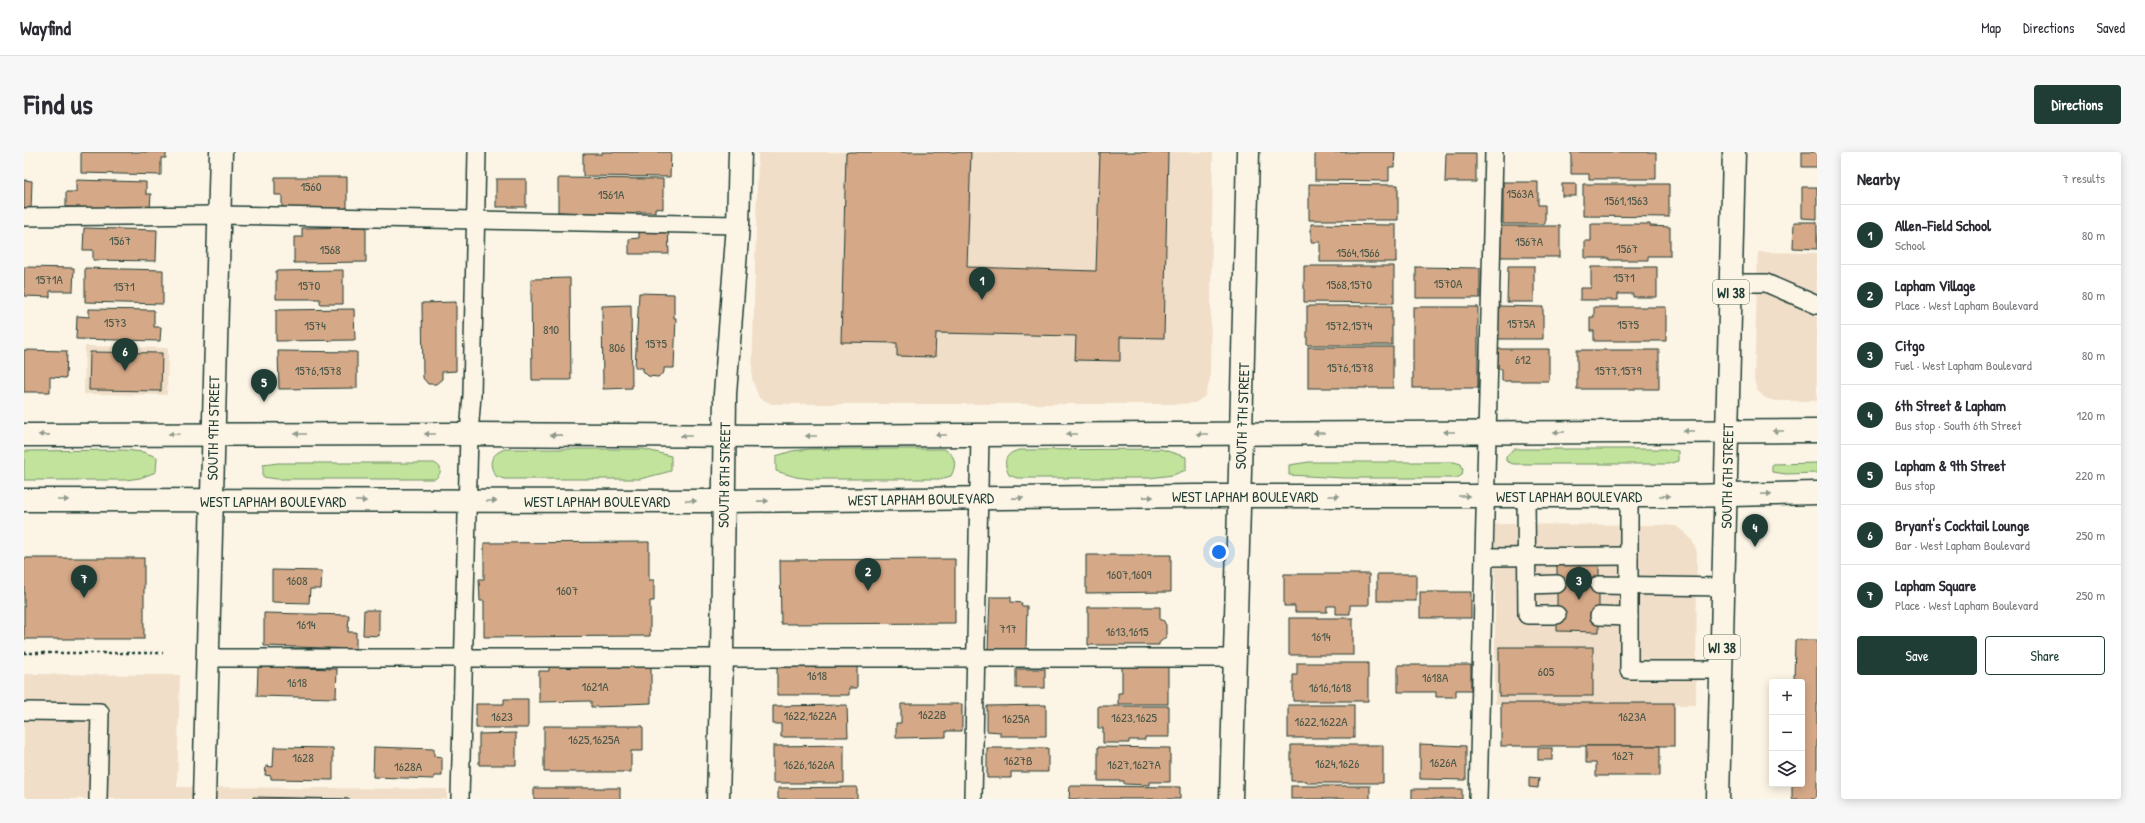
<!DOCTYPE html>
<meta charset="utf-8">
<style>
:root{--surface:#fff;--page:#f7f7f7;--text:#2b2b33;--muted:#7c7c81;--line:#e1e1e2;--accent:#1f3d34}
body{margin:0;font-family:"Patrick Hand",sans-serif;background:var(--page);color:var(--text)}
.controls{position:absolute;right:12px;bottom:12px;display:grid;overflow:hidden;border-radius:4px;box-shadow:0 2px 10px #0003}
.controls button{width:36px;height:36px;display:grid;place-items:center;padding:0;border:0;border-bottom:1px solid var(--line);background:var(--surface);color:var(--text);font:20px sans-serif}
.you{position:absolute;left:1195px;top:400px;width:14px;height:14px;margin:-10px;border:3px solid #fff;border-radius:50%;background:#1a73e8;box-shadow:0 0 0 6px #1a73e833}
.badge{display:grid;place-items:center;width:26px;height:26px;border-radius:50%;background:var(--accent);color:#fff;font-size:13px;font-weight:700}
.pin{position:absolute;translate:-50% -33px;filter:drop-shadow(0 1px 2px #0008)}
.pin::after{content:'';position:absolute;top:21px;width:14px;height:12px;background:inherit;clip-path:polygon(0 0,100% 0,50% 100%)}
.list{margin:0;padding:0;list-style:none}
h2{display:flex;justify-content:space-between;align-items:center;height:52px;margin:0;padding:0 16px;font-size:17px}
h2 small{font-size:13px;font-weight:400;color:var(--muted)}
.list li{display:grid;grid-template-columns:26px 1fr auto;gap:12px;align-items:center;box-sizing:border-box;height:60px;padding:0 16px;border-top:1px solid var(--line)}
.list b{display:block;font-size:15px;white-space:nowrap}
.list p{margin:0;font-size:13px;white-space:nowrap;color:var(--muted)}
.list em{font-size:13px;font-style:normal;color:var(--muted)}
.actions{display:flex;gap:8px;padding:12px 16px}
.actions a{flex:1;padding:9px 0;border:1px solid var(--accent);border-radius:4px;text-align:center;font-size:14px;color:var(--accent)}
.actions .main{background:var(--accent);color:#fff}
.icon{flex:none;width:22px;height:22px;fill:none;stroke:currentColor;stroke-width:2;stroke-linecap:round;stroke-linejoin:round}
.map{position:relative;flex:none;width:1793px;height:647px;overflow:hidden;border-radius:4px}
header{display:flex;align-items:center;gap:24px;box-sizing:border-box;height:56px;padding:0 20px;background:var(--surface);border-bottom:1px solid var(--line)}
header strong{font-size:19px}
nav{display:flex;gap:22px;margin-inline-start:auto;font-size:14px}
.intro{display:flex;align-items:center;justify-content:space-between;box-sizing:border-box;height:96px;padding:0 24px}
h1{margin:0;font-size:28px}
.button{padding:10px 18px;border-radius:4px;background:var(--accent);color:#fff;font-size:14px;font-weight:700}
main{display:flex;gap:24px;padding:0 24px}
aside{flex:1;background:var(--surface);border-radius:4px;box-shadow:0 2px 10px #0003}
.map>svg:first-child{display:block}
.built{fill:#f0dec9}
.green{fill:#c2e39b;stroke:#709068}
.building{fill:#d5a887;stroke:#1f3d34}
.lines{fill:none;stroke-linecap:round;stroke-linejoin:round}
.lane-casing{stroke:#1f3d34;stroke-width:20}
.street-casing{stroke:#1f3d34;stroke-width:25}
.secondary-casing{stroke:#1f3d34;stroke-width:25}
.primary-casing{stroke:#1f3d34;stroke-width:25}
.path{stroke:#1f3d34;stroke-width:2.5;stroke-dasharray:3 3;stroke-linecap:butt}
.lane{stroke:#fcf5e5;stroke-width:17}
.street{stroke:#fcf5e5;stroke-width:22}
.secondary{stroke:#fcf5e5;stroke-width:22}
.primary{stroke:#fcf5e5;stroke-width:22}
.oneway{fill:#8e998c}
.labels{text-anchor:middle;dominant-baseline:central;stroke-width:3.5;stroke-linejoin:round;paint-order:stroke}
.number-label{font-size:13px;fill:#4c5849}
.shield{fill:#fcf5e5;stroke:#617469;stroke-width:1}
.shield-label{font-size:14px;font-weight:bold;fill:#1f3d34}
.street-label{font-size:15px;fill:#1f3d34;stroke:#fcf5e5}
</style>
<header>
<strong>Wayfind</strong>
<nav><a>Map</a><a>Directions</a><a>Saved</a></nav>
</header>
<div class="intro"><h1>Find us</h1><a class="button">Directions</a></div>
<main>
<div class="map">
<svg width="1793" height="647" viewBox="0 0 1793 647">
<rect width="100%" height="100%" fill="#fcf5e5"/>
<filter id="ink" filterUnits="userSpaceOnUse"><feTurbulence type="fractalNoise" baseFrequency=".025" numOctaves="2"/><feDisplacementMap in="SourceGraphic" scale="8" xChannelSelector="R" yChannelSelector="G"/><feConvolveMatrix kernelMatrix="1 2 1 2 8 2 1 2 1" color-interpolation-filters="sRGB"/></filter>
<g filter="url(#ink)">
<g class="built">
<path d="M734,0H1189L1186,228L1181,244L1171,251L1153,252H748L735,246L728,227Z"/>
<path d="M1734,100L1793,101V249H1751L1741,246L1733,238L1730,228Z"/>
<path d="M61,194L144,196L143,243L60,242Z"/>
<path d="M1471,372L1637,373L1652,374L1660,380L1668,388L1673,400L1672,553L1471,552Z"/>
<path d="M0,522L156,523L153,635L423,637V647H0Z"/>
</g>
<g class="green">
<path d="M481,297H619L647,304V319L616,327H480L472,324C463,311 467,302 481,297Z"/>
<path d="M786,297H920C932,304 933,312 927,324L916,327H787L772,325L752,319V304L768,299Z"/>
<path d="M1137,297L1162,305V318L1149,323L1125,326H993L985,323C979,310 980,302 995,298Z"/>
<path d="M1490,297H1640L1654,299V309L1644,312H1489L1482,309V304Z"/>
<path d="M101,298L119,300L133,305L132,320L116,326L102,328H0V299Z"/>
<path d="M1285,310H1430L1437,312L1439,317L1438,323L1433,326H1319L1265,323V313Z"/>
<path d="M254,311H410C419,315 418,321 411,327H253L239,325V313Z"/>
<path d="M1793,311V321L1762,322L1748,320V312Z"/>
</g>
<g class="building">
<path d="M57,0H142V6H137V23L57,21Z"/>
<path d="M578,0H647L646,25L559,24V2H578Z"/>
<path d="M825,0H947L943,115L1072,119L1076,0H1144L1140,186L1096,185V209L1051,208L1052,184L912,181L911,205L873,204V191L817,190L822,1Z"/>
<path d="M1291,0H1371L1370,15H1365V29L1291,28Z"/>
<path d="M1547,0H1632V27H1565V22H1547Z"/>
<rect x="1778" y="0" width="15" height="15"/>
<path d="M1422,1H1452V30H1421Z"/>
<path d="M251,25H323V59L258,58V43H251Z"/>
<path d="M534,26L639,27V57L631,56V60H612V63L534,60Z"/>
<rect x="472" y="27" width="30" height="28"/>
<path d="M0,28L8,29L7,58H0Z"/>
<path d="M52,28L122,30V42H127L126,57L42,55V40H52Z"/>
<path d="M1479,30H1514V53H1521V72H1479Z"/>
<path d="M1285,32L1374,33V68H1285Z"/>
<rect x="1538" y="32" width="14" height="12"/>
<path d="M1559,32H1645V65L1559,64Z"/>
<path d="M1778,35H1793V67L1778,66Z"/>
<path d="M1770,70H1793V97L1769,96Z"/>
<path d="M1287,72L1372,73V110H1296V90H1287Z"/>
<path d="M1567,72H1626V74L1646,75V104H1624V108H1585V106H1561V89H1567Z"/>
<path d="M615,73H644L645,102H605V87L615,86Z"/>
<rect x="1474" y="74" width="62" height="31"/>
<path d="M342,75V110L270,111V85H278V76Z"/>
<path d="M60,76L133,78L132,109L69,108V98H59Z"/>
<path d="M1280,114H1370V151L1280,150Z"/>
<path d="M1484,114H1510V150H1483Z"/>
<path d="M0,115L50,116L49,139H26V145L0,144Z"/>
<path d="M1392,115L1456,116V146H1392Z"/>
<path d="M1567,115H1633V145H1609V142H1594V148H1556V136H1567Z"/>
<path d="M61,116L139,118V152L61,150Z"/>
<path d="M319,118V152H296V147H252V119Z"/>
<path d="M546,126L547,228H508L507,127Z"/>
<path d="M615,141L650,142V166H652L650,216H640V220L634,225L624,224L619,219V216H611Z"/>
<path d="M432,150V219L418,220V227L412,232H404L399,226L398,151Z"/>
<path d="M607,153L608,236L579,237L578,154Z"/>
<rect x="1283" y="154" width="85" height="39"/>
<path d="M1474,154L1519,155V187H1474Z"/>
<rect x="1389" y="155" width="65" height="81"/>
<path d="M1570,155H1642V189H1570V179H1566V165H1570Z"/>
<path d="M65,157L130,158V175H137L136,189L52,187L53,164L65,165Z"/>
<path d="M330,157L331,188L252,189V158Z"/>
<rect x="1284" y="195" width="85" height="41"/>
<path d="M1473,197H1525V229H1478V217H1473Z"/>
<path d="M0,198L43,199L42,226L26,225V240H0Z"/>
<rect x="1553" y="198" width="82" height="39"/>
<path d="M254,199L333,200V236L255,237Z"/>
<path d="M66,200L138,201L137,239L65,238Z"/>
<path d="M625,390V428H630V449H626V484L460,485V449H456L455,427H460V391Z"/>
<path d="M1062,403H1147V440L1062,441Z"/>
<rect x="0" y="406" width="120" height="81"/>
<path d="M931,407V471L757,472L756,408Z"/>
<path d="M1533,410L1575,411V480L1533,479Z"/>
<path d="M248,418L298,419L297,437H286L285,451L248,450Z"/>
<path d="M1260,422H1345V453H1326V462H1312V454H1303V460H1271V454H1260Z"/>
<rect x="1353" y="422" width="39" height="27"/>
<rect x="1396" y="440" width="51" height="26"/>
<path d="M966,445H987V450L998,451L997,454H1003L1002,499L964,497Z"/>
<path d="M1064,455H1136V468H1139L1142,473V485L1135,491V493H1064Z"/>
<path d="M340,458H355V484L339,483Z"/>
<path d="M240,461L325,463L324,480H332V497L240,494Z"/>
<rect x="1265" y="466" width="64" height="37"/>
<path d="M1771,488H1793V647H1768V632H1778V530H1770Z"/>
<rect x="1475" y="495" width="94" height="49"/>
<path d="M627,510V551L602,552V554L567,555V549L515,550V519H525V511Z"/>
<path d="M753,511H833V536H825V543H753Z"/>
<path d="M1273,511H1344V549H1269V523H1273Z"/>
<path d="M1098,513H1144V552H1094V541H1098Z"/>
<path d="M1374,513H1447V538H1432V545H1412V540H1374Z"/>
<path d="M234,515L313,517L312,546L233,544Z"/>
<rect x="992" y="517" width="29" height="19"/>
<path d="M480,547H504V576H452V552H480Z"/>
<rect x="1477" y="551" width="173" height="43"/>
<path d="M877,552H938V579H922V585L872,586V571H877Z"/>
<path d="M823,553L824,585H757V572H749V554Z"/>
<path d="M1022,553V584H976V580L963,579V554Z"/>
<rect x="1264" y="553" width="66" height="33"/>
<path d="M1074,554H1145V585H1121V588H1105V591H1079V576H1074Z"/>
<path d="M520,574H619V599H607V620H520Z"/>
<path d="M492,581V613H455V582Z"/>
<path d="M1396,592L1442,594V628L1396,627Z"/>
<path d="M820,593V631H749V594Z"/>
<path d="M1267,593H1359V631H1283V629H1267Z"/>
<path d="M1562,594H1636V624H1572V611H1562Z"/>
<path d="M250,595L309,596V628L247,627V624L241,623L242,614L249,615Z"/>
<path d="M350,595L410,597V604L418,605V624H410V627L349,625Z"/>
<path d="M1074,595L1146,596V630H1125V633L1100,632V629H1074Z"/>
<path d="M963,596H1024V620H987V626H963Z"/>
<rect x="1514" y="596" width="14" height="12"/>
<path d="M1505,625L1515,626L1514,636L1505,635Z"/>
<path d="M1046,634L1156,635V647H1045Z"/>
<rect x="1267" y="634" width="79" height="13"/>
<path d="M833,635V647H754V636Z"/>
<rect x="510" y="636" width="86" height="11"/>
<rect x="1388" y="637" width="50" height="10"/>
<path d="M229,645L326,647H229Z"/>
</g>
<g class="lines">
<g class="lane-casing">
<g id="lane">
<path d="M0,65L195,63L714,73"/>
<path d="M1707,131H1742L1793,153"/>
<path d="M1502,344L1503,463H1533"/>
<path d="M1605,344V518H1698"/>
<path d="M1460,405L1605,404"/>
<path d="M1503,433L1533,432"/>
<path d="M1575,433L1700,435"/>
<path d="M1575,464L1605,465"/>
<path d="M183,506H1210"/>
<path d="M0,559L76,560L74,647"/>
<path d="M436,647L445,282L448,243L453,0"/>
<path d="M949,647L956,283"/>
<path d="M1454,647L1470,0"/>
</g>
</g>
<g class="street-casing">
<g id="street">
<path d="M1217,282L1224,0"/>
<path d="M180,647L197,0"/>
<path d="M694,647L698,505L701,242L714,73L716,0"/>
</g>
</g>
<g class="secondary-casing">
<g id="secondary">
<path d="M0,283L445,282L742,284L1793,279"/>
<path d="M0,348L700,349L1170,344H1662L1793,341"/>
<path d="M1207,647L1217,282"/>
</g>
</g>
<g class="primary-casing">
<path id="primary" d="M1694,647L1710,0"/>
</g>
<path class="path" d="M0,501H139"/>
<use href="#lane" class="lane"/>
<use href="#street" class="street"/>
<use href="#secondary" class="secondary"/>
<use href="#primary" class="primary"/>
</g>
<defs><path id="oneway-solid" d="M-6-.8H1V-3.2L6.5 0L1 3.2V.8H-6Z"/></defs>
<g class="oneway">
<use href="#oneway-solid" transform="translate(1665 279) rotate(180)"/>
<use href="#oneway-solid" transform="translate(1754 279) rotate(180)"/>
<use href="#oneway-solid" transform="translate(1425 280) rotate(180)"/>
<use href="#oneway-solid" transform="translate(1535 280) rotate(180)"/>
<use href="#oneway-solid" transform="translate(1295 281) rotate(180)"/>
<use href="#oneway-solid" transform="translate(150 282) rotate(180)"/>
<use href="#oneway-solid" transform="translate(276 282) rotate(180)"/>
<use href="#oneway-solid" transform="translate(406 282) rotate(180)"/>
<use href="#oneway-solid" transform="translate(1048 282) rotate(180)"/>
<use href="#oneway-solid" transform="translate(1178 282) rotate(180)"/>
<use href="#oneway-solid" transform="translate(20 283) rotate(179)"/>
<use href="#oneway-solid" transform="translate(532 283) rotate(-179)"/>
<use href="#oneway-solid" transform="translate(917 283) rotate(180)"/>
<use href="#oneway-solid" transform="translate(662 284) rotate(-180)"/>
<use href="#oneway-solid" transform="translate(787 284) rotate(180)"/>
<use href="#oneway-solid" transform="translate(1742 342) rotate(-2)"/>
<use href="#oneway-solid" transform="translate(1310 344)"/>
<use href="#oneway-solid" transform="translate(1440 344)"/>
<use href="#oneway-solid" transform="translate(1641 344)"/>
<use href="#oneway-solid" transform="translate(1124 345) rotate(-1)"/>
<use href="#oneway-solid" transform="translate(994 346) rotate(-1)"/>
<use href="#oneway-solid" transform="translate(39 348)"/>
<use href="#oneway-solid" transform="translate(337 349)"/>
<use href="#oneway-solid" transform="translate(467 349)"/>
<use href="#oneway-solid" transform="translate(667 349)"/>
<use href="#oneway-solid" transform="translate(739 349) rotate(-1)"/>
</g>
</g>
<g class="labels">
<g class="number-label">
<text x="287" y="34">1560</text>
<text x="1496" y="41">1563A</text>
<text x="587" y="42">1561A</text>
<text x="1602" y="48">1561,1563</text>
<text x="96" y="88">1567</text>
<text x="1505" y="89">1567A</text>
<text x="1603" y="96">1567</text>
<text x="306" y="97">1568</text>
<text x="1334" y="100">1564,1566</text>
<text x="1600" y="125">1571</text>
<text x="25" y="127">1571A</text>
<text x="1424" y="131">1570A</text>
<text x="1325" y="132">1568,1570</text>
<text x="285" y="133">1570</text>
<text x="100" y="134">1571</text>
<text x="91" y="170">1573</text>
<text x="1497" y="171">1575A</text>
<text x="1604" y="172">1575</text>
<text x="291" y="173">1574</text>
<text x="1325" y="173">1572,1574</text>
<text x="527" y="177">810</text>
<text x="632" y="191">1575</text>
<text x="593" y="195">806</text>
<text x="1499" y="207">612</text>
<text x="1326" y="215">1576,1578</text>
<text x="294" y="218">1576,1578</text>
<text x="1594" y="218">1577,1579</text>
<text x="1105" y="422">1607,1609</text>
<text x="273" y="428">1608</text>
<text x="543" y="438">1607</text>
<text x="282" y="472">1614</text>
<text x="984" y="476">717</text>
<text x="1103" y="479">1613,1615</text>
<text x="1297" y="484">1614</text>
<text x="1522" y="519">605</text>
<text x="793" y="523">1618</text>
<text x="1411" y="525">1618A</text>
<text x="273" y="530">1618</text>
<text x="571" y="534">1621A</text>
<text x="1306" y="535">1616,1618</text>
<text x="908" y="562">1622B</text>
<text x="786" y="563">1622,1622A</text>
<text x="478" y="564">1623</text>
<text x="1608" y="564">1623A</text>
<text x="1110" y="565">1623,1625</text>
<text x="992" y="566">1625A</text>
<text x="1297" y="569">1622,1622A</text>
<text x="570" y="587">1625,1625A</text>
<text x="1599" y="603">1627</text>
<text x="279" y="605">1628</text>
<text x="994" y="608">1627B</text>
<text x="1419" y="610">1626A</text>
<text x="1313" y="611">1624,1626</text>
<text x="785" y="612">1626,1626A</text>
<text x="1110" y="612">1627,1627A</text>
<text x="384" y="614">1628A</text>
</g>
<g class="shield">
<rect x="1689" y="128" width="36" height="24" rx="3"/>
<rect x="1680" y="483" width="36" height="24" rx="3"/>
</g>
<g class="shield-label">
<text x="1707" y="140">WI 38</text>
<text x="1698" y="495">WI 38</text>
</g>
<g class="street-label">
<text transform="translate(1218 264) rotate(-88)">SOUTH 7TH STREET</text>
<text transform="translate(189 276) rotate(-89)">SOUTH 9TH STREET</text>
<text transform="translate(700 323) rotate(-89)">SOUTH 8TH STREET</text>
<text transform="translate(1703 324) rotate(-89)">SOUTH 6TH STREET</text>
<text x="1221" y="344">WEST LAPHAM BOULEVARD</text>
<text x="1545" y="344">WEST LAPHAM BOULEVARD</text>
<text transform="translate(897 347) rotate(-1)">WEST LAPHAM BOULEVARD</text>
<text x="249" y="349">WEST LAPHAM BOULEVARD</text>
<text x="573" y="349">WEST LAPHAM BOULEVARD</text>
</g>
</g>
</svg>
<div class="controls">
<button>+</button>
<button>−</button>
<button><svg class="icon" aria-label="layers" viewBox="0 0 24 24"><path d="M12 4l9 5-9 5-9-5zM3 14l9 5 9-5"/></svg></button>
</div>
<div class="you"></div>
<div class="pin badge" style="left:958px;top:148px">1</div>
<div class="pin badge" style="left:844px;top:439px">2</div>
<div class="pin badge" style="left:1555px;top:448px">3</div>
<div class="pin badge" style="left:1731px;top:395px">4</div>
<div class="pin badge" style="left:240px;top:250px">5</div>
<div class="pin badge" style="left:101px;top:219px">6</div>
<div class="pin badge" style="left:60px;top:446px">7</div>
</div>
<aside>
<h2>Nearby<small>7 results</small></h2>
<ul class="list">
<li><span class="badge">1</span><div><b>Allen-Field School</b><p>School</p></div><em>80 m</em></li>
<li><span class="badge">2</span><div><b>Lapham Village</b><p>Place · West Lapham Boulevard</p></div><em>80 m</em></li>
<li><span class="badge">3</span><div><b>Citgo</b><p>Fuel · West Lapham Boulevard</p></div><em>80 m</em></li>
<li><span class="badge">4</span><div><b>6th Street &amp; Lapham</b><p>Bus stop · South 6th Street</p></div><em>120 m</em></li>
<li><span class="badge">5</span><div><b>Lapham &amp; 9th Street</b><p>Bus stop</p></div><em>220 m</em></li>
<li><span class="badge">6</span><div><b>Bryant's Cocktail Lounge</b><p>Bar · West Lapham Boulevard</p></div><em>250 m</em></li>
<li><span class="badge">7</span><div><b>Lapham Square</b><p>Place · West Lapham Boulevard</p></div><em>250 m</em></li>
</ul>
<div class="actions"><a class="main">Save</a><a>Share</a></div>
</aside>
</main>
